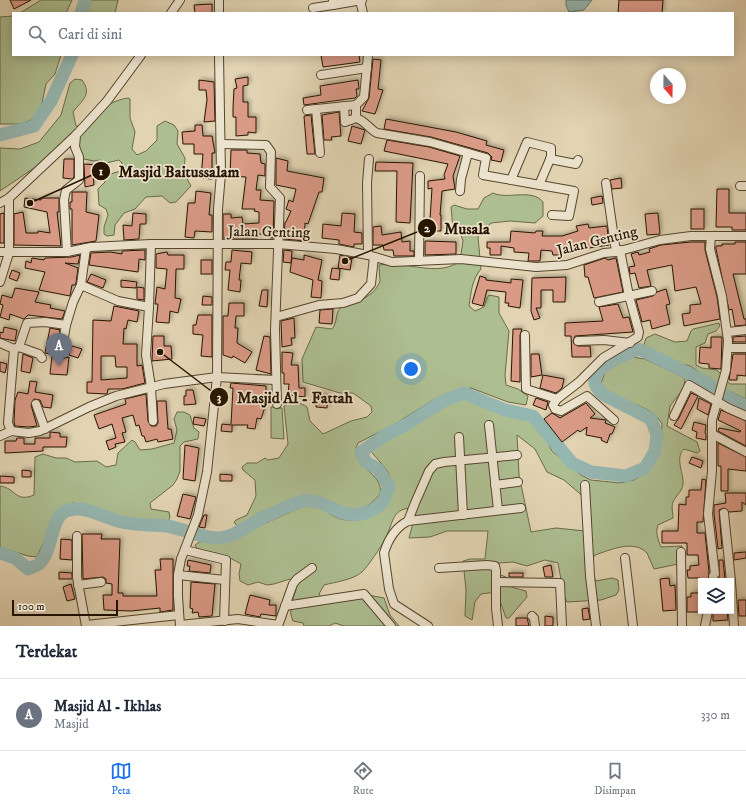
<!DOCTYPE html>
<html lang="id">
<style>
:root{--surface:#fff;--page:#f2f2f3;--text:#1f2937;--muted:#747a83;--line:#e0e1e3;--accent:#1a73e8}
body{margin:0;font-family:"IM FELL DW Pica",serif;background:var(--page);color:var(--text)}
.controls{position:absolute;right:12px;bottom:12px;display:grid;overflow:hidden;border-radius:0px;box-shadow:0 2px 10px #0003}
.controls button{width:36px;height:36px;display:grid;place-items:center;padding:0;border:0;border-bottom:1px solid var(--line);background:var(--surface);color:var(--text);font:20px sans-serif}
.compass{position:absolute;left:650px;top:68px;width:36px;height:36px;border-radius:50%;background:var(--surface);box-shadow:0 2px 10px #0003;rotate:160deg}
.scale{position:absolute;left:12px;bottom:10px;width:106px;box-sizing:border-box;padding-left:4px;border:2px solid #281500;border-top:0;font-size:11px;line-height:14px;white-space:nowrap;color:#281500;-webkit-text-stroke:3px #ece3ce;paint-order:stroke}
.you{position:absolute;left:411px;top:369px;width:14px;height:14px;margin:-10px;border:3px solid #fff;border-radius:50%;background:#1a73e8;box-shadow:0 0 0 6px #1a73e833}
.badge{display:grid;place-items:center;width:26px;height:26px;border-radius:50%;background:var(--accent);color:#fff;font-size:13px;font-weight:700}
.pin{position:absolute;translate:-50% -33px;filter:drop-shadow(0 1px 2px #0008)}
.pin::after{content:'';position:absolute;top:21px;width:14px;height:12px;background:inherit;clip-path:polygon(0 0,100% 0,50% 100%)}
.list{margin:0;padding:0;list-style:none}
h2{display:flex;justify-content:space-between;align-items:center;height:52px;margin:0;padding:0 16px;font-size:17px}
h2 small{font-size:13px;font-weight:400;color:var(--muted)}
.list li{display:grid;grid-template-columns:26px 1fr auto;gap:12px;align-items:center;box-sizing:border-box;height:72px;padding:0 16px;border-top:1px solid var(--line)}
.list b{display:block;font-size:15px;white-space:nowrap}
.list p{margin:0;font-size:13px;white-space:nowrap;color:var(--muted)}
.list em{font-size:13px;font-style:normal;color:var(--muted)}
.icon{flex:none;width:22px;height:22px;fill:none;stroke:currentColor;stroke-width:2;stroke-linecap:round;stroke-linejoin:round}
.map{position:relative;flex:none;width:746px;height:626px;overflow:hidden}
.search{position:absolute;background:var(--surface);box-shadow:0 2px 10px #0003;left:12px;right:12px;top:12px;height:44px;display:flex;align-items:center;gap:10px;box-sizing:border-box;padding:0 14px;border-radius:0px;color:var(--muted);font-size:15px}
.sheet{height:124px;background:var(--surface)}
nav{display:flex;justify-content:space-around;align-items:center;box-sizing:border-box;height:56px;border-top:1px solid var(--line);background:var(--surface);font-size:11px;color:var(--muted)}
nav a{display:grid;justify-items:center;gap:2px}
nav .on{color:var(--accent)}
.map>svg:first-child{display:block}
.green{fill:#adbe91;stroke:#6a6a48;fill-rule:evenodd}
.water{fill:#95b7b2;stroke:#69766b}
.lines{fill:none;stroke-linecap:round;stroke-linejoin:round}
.river{stroke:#95b7b2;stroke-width:13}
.building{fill:#d99a86;stroke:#281500;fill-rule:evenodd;filter:url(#shadow)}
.street-casing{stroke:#56452d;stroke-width:10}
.street{stroke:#ece3ce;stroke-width:8}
.labels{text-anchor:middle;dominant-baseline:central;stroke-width:3.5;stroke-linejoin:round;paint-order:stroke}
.street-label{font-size:15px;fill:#281500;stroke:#ece3ce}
.leader{fill:none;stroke:#281500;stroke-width:1.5}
.callout-dot{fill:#281500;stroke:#ece3ce;stroke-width:1.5}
.mark-label{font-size:12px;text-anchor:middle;font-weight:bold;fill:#fff}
.callout-label{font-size:16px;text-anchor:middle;font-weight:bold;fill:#281500;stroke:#ece3ce;stroke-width:3.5;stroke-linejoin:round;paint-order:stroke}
</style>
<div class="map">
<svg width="746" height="626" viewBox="0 0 746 626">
<defs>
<filter id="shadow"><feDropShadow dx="2" dy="-2" stdDeviation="2" flood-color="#0004"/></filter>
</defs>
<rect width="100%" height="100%" fill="#e2d4b3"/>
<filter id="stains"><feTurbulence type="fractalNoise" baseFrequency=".005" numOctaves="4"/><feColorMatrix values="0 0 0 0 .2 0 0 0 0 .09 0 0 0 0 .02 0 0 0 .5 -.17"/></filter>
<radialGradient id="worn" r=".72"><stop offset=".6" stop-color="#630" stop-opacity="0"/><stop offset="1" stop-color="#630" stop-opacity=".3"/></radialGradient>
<g class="green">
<path d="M41,0H72L66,13H20Z"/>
<path d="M91,0H118L115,13H87Z"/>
<path d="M13,16V55H61L55,74L46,84L42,103L36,115L29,121L19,124H0V17Z"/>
<path d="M75,79L82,80C93,95 81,101 73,112L76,126C99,128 93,116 107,106C112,102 121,99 128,98L130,99V118L135,132L132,149L137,155L146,151L157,140V126L165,121L174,125L178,131L177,144L185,158L184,173L191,186L176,202L170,203L162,196L146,197L135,209L124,213L115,225L114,235L107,236L104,234V227L108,215L106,209L99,205L98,189L105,182L106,175L121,171L122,163L119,160L106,163L100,160L94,161L84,159L82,157L79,145L62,144L46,160L0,191V148L20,149L39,142L61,115L70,83Z"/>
<path d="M493,193C507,200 532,188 543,202V216L535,223L510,221L491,223L478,237L481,269C472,279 471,293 469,306L475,311L484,307L487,298L489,295L499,297V313L509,331L505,375L506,385L518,389L528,396L526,405L508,402L471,388L457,391L435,399L395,424L358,443C346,466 385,472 380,494C355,526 336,497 309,498C290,499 273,507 257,517C252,521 244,526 238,527L234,522L236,520L247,515L256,496L255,480L243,470L242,467L247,463H257L265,458L268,460L279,458L288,444L284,406C292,401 300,402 307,407L310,421L323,434L351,421L367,417L372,412L371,406L353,393H340L303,382L302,359L316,327L332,329C338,321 335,314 340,308C355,302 374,298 380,281L379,265C383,264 387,265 392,265C415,264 440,276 460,261L463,241L461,235L453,229L451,207L454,205L467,209H478L484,198Z"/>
<path d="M719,323L720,326L716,331L708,334L705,343L696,347V365L702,368L717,370L730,384H746V399L724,389L690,366L673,362L644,345L646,338L655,334L675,342L687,341L691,331L693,329Z"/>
<path d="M632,357L645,359L685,378L684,388L670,406L667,426L697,442L700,451L697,453L684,449C675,457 683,472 683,482C684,490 676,495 673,502C671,507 673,513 673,518L658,525C655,533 658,539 661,547L682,546L683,563L654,569L647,553C634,539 610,550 595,555C589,562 592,574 596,581L612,578L618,580L619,590L616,595L601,600L567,602L564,596L558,563L545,560L527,566L513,562L499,563L498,574L506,577L507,584L511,587L526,591L527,597L509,618H506L497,592L481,594L475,602L472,620L465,616L466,590L463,561L470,559H485L488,531H447L430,537L409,538L417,508C390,507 395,521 385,539C381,547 368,566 362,572C353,580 335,582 324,585L319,594L326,603L368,595L384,598L390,615L399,626H344L335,623L329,626H304L303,623L293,621C288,610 292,601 296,590L290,579L274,584L267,585L258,582L248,585L240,581L239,574L241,564C230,557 211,550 198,551L195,545L199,542L230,539L306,505H320C342,534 396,520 391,480C389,469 376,459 370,450L372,447L444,405L464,398L481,403L507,415L528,418L543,433L552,451L581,475L591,480L620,483L634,480L648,471L661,440L662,424C650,401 614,405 601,383L606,370ZM517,435L535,449L547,472L564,480L586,499L585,531L556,528L531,532L519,475Z"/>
<path d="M271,407L282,408L284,439L271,438Z"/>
<path d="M177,412H184L190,415L194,428L199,432L198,439L184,442L180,446V471L177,479L173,485L150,503L151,509L169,512L170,518L166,523L125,518L99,511L94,507L73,503L64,507L55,517L37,557L28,556L0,547V486C16,488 15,503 34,495L35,457L43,454L56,458H66L75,462L97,461L106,467L116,465L118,453L132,440L135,442L140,450L152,449L174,443L177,430L174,419Z"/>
</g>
<path class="water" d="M566,0H592L584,10L569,12L566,5Z"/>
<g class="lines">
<g class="river">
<path d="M81,13L85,0"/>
<path d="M0,135L34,126L51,101L72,55"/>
<path d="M0,553L15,558L28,569C32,567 37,566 39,564C53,552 50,518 66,511C84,504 102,517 118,521C135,526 150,524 167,526C184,529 199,537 217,538C232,539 253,522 266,516C278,511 291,504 303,501C316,499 327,506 338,511C353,518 374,514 384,500C386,496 387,490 389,486L378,469L366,462L361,452L384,436L409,423L443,401L464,393L505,410L533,416L572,463L591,472L626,476L645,468L655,451L657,435L651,419L604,395C575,373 622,355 639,349L706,382L727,397L746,406"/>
</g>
</g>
<g class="building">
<path d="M10,0H31L14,9Z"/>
<path d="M619,0H663L662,13H618Z"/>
<path d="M212,4V13H195L194,5Z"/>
<path d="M321,55H359L360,62L323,67Z"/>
<path d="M373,59L381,60L378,89L383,90L375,114L362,111L369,98Z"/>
<path d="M248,77V85L243,86V102H248V117H256V133L248,132V135L236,136V117H233V108L234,89L237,88L235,79Z"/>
<path d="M199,80L214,82L215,121L204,122L207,100L206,90H199Z"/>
<path d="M358,80L359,89H356L357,96L355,98L304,105L303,98L321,95L320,86Z"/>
<path d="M339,112L341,136L331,137L332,140H324L322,115Z"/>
<path d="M311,115L315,154H307L304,116Z"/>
<path d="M386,119L456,132L487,141L486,145L504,150L501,162L491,160L492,157L488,153L431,137L384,129Z"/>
<path d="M195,125H202L203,136H212L215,153H212V179L201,178L203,154H194V144H183L182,132L195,131Z"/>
<path d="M352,126L365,130L361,144L348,141Z"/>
<path d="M387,140L429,147L460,156L453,176L455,189L442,191L440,215H441V231H427V220H430L432,188L428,189V181L445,179L444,175L448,164L384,151Z"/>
<path d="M231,150H247V153L260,154L261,163L265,164V176L258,175L256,190H261L260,200L274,201L273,238H270L271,234H258V238H223V214H231V218L242,217L243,224L259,223V212L254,211L255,209H242L246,177L230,176Z"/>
<path d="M276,158L288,161L287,171L324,178L322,192H319L308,224L305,223L304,241L284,239L285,222H286L291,211L286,209L289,200L293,202L296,189L276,185Z"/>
<path d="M64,159H74V177L72,179L63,178Z"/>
<path d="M376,162L413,163L410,223L396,222L397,171H375Z"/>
<path d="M84,164L97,165V174L93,173L94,185L85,187Z"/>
<path d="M621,178L622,188L612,189L610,180Z"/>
<path d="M717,189H729V213H746V230H732V227H716Z"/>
<path d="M196,191L211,193L209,215H212V232L195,231L194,238L185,237L188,203H195Z"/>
<path d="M72,192H87L86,212L99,215L96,241L72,245V209H70V202H72Z"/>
<path d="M602,196L603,203L592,205L591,198Z"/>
<path d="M25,198L41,200L42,198H59V212H57L61,246L14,245V214L23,212L26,233H38V231L50,233L47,212L24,207Z"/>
<rect x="691" y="209" width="13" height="20"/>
<path d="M4,213V243H0V214Z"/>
<path d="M133,213L146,214V224H140L139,239L124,240L123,225L132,226Z"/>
<path d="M342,213L355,214L354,232L362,233V244H354V247L339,244V240L322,238L323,224L341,226Z"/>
<path d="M658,213L660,234L647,235L645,214Z"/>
<path d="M588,224L589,228L607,226L609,245L562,252L563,255H553L552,251L541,250L540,261H528L529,253L514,252V248L501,246V255H490V248H487V242H510L511,231L535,233L536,231H543L542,236H562L578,231L576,226Z"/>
<path d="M381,226L382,235L401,232L402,242L410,241V251H414V256H394L393,250H384L383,245H373V227Z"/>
<path d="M425,241L456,242V254L425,255Z"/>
<path d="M691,242H705V250L717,297L720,319L684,326L682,314L690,313V305L701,304L696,287L675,291L672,265L647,270L651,286L639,288L635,273L630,274L629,267L635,266L631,254L638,252L639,255L650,252L649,249L661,245Z"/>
<path d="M735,242H746V274H733L744,319H746V325L735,326L732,309L729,310L716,249V246H722V244H735Z"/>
<path d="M145,250V260L139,259L138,272L89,265L91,253L110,252L122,254V251Z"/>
<path d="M232,250L252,252L251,264L241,263L239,280H241L240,292L228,290L230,270H225L226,262H231Z"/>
<path d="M284,250L292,251L291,263L283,262Z"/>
<path d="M167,252L168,255H184V269H176L175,298L181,299L178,313L170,311L169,323L156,322L158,304H155L157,287L165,289L167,269L156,268V254Z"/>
<path d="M80,255L78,264L65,263L78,268L76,283L75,285H72L70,296L39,290L45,272L25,268L26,261L31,263L32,258L44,260L45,258L72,257Z"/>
<path d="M304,255L322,260L318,280L322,281L321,298L311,297L313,280L290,272L292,258L304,260Z"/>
<path d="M340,255L352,258L350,270L338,268Z"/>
<path d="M605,258L608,260L616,258L623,292L594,298L588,277H585L584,265Z"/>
<rect x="201" y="260" width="11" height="14"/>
<path d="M332,268L340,269L339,280L330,279Z"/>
<path d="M12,270L20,273L17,281L9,278Z"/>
<path d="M91,274L106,280L103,288L87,282Z"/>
<path d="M480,276L486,278V280L511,283V279L523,280L520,308L508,306L509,303H505L506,292L487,290L483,306L472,303Z"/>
<path d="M566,277L565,302H553V290H541V308H536L540,318L534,320L531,311L532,278Z"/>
<path d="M121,280L137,282L136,288L121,287Z"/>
<path d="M137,287L144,288V300L137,299Z"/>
<path d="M15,288L39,292L35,302L51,305L50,308L65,311L62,319L28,315L24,319L10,314L9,320L0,317L3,305L0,304L2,295L12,298Z"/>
<path d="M666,289L670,304L666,305L670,324L652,329L650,320L642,322L636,300L653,296L657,292Z"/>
<path d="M262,290H268L267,307L259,306Z"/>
<path d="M203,296L212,297V305H202Z"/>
<path d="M229,303H244V316H236L235,328H238L237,343L252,352L245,363L233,356L232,358L223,355V316H228Z"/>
<path d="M618,304L623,318L629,317L633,332L575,336L573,341L574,344L578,346H590L591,357H572L571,336H565V323L603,321L599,307Z"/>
<path d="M114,306L139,311L137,322L128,320L126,329L124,328L123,344H137V366L142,365L145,383L122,389H108L107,394L87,393V382H92L93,320L111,321ZM101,356H115L116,367H127V378L101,380Z"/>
<path d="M333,309L332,324L319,323L320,310Z"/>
<path d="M198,315H212V357L201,356L203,335L193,334V325H196Z"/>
<path d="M294,318L295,338H291L292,345L282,347L281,321Z"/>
<path d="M4,327L17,330L15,341L0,338V332L3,333Z"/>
<path d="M50,328L60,330L56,355L45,353Z"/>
<path d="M513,329H522L520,335V382L511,381Z"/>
<path d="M153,336H164V346H171L172,359L152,361Z"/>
<path d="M264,336L270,337L271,374L256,370Z"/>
<path d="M746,336V342H733V337Z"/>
<path d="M711,337H722L721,369L709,368V364L699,363L700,347L711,348Z"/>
<path d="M72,346L82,349L78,358L69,355Z"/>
<path d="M282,352L293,353L291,365H298L299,388H305V397L288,395L289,384H284V373H282Z"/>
<path d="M23,354L33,358L30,373L21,371Z"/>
<path d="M531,354H539L542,375L531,377Z"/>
<path d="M733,354H746V376L737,375V380H729Z"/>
<path d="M52,356L60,359L69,357L67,375L50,374Z"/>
<path d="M0,362L7,364L5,373L0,371Z"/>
<path d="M543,375L564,379L562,388L556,393L540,388Z"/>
<path d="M30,381L37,382L35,392L53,395L51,408L43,407L40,400L34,399L31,405L37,426L29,427L15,426L14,422L15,400L18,392L28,394Z"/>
<path d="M231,383L266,386V394H271V404H266L261,419L257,418L255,429L247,428L248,425H232V432L221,431L222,424L231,425L233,388H230Z"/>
<path d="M186,390H193L196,404L184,405V396H186Z"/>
<path d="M691,393L698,396L681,429L674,425L679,418Z"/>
<path d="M146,394L148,421L151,426H156L158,423L157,401H166L168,429H171L173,439L158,442L157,439L146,442L144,436H142L139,425L136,426L133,415L122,418L126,432L122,433L125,442L115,444L116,447L109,450L106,441L116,438L112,424L99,429L94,415L126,404L125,399Z"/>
<path d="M317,394L328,395L327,408L316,407Z"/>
<path d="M536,398L548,402L546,410L533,405Z"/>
<path d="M699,398L711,404L708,415L697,409Z"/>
<path d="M586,403L595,414L590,418L606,420L605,423L615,427L612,434H610L607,443L601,440L602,438L586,435L587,427L580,432L578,430L562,442L544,419L552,413L560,418Z"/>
<path d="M721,410L746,421V446L718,431L719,428L740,432L741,431L718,420Z"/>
<path d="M194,417L206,419L204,426L193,424Z"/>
<path d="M694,422L706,425L705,433L706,434V440L696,438L697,432L692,430Z"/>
<path d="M50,432L60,433V437H67L66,447H43V451L5,453V441H16L17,438H24V444H35V438H50Z"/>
<path d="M718,443L746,457V471L728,469V491H721V466H718Z"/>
<path d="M185,445L199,448L195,481L183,479Z"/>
<path d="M692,457L703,461L701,468L689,463Z"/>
<path d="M22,470L31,471V477H22Z"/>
<path d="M220,474L232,475V481H220Z"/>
<path d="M0,476L14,477V483H0Z"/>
<path d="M702,479L706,480L703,522H697V533H705L709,572L708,581H701L700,578H688L687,570H690V566L699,565L698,555H687V543H662V531H678L679,504L686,505V497H689V490H701Z"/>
<path d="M725,493H746V505L742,502V511L729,512L724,508L719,510L722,548L718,549L714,514V505L726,503Z"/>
<path d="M183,494L196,497L190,519L177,516Z"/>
<path d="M204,515H207L205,528L199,527Z"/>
<path d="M82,534H102L101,539H120L118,593H123V596H157L155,570H161L160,559H173V610L160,612V608L131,611L104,610L103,595H112V584L106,583V579L103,577L83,579Z"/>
<path d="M61,539L72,540V560L60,559Z"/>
<path d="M746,552V558L734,560V553Z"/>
<path d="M188,560L211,565L210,573L189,571L190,566H187Z"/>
<path d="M719,560H723L725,581H719Z"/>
<path d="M551,565L553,577H545L543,567Z"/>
<path d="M59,572L72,573V579H59Z"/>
<rect x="509" y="573" width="14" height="4"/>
<path d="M669,578L670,586L675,585L676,610L663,611L660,579Z"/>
<path d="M191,582L215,584L212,616L199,617L198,612L192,613L193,609L190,608Z"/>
<path d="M71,584L75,599L67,601L63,587Z"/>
<path d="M691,593H701V612H687V597H691Z"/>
<path d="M250,595L270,600L269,605H276V616L261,614L260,617L245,614Z"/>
<path d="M738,600H746V616H739Z"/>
<path d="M588,608L590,619L583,620L582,609Z"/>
<path d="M713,611H727L728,620L713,621Z"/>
<path d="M545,616L553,617V626H545Z"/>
<path d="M516,618H527L529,626H516Z"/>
</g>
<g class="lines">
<g class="street-casing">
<g id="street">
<path d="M219,0V13"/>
<path d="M333,0V5L362,0"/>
<path d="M360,0L363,13"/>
<path d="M313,8L333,5"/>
<path d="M171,13L180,0"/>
<path d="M321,75L367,68"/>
<path d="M356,105V118C366,121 369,129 377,133L430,142L486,158L483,175L574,191L569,216L552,215"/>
<path d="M344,106L345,122L356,118"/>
<path d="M316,109L320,153"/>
<path d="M307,110L356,105L364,97L368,55"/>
<path d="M221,144L266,145L271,152L270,187L280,198L275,330L277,404"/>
<path d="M550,159L576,164L578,160"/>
<path d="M511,180L527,142L551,148V157L539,185"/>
<path d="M606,183L616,252"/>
<path d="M740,186H746"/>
<path d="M460,191L461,179L468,153"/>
<path d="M0,203L9,198L76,135L107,101L141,55"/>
<path d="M711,236L710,249L722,296L728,341L726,370L712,420V471L708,514L715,574L713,576L714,581"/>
<path d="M0,252H67L64,200L66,190L79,180V157L75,147L76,135"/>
<path d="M67,252L91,247L151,244"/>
<path d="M368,255L367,183L369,159"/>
<path d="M419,261L420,176"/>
<path d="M0,282L9,253V198"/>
<path d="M81,285L118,301L149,307L146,355L151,387L153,421"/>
<path d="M599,302L652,291"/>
<path d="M149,307L151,244H278L336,249L368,255L392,262L461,259L536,267L567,265L604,253L616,252L660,240L691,236H746"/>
<path d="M276,317L319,305L343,303L358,298L371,284L374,257"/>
<path d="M728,332L746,330"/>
<path d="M525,335L526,389L557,399"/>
<path d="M578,341L604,340L630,343"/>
<path d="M0,343L14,349L8,423L11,431"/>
<path d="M19,347L39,354L42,358"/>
<path d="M728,348H746"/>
<path d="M14,349L19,347L27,323L45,322L66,325"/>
<path d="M61,354L66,325L73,302L81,285L86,248"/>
<path d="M36,404L45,429"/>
<path d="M674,416L689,385L728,408L746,416"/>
<path d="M614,420L587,396L561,411L555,409L553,405L557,399L579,382L603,358L638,337L639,332L629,296L620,250"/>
<path d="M489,425L498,510"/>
<path d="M712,434L746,452"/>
<path d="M0,436L11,431L29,433L40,431L89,407L116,396L164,384L217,377L276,380"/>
<path d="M459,437L463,515"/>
<path d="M495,485L518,482"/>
<path d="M585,485L590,576L596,626"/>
<path d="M724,513L731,581"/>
<path d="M408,521L415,503L429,471L435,464L444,462L517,455"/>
<path d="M77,536V577L86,626"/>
<path d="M185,550L226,560L224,621"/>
<path d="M681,552L682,626"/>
<path d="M625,558L633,626"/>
<path d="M439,568L487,565L495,566L496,570V608L498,626"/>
<path d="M178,575L225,580"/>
<path d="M496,582L560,583L562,626"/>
<path d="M731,582L734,626"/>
<path d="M78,585L101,582"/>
<path d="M285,606L364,594L391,626"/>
<path d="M532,616L534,618L535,626"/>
<path d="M86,625L179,615"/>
<path d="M180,625L238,619L278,625"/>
<path d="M180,626L178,596V575L181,559L198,515L207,472L217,377L218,209L221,174L219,55"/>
<path d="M278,626L293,584L297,579L312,568"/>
<path d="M428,626L394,604L389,589L384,553C388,540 396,527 408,521L521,508"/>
<path d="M705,626L708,611"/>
</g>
</g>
<use href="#street" class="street"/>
</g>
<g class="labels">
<g class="street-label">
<text transform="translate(269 232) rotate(1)">Jalan Genting</text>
<text transform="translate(597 241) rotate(-14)">Jalan Genting</text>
</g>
</g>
<path class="leader" d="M30 203L101 171M345 261L427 228M160 352L219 397"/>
<g class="callout-dot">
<circle cx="30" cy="203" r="4"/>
<circle cx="345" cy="261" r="4"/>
<circle cx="160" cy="352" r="4"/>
<circle cx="101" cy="171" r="10"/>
<circle cx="427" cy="228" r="10"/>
<circle cx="219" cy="397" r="10"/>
</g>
<g class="mark-label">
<text x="101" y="175">1</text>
<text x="427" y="232">2</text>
<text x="219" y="401">3</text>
</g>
<g class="callout-label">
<text x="179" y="177">Masjid Baitussalam</text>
<text x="467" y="234">Musala</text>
<text x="295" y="403">Masjid Al - Fattah</text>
</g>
<rect width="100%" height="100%" filter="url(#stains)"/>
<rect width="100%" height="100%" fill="url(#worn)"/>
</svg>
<div class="controls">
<button><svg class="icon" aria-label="layers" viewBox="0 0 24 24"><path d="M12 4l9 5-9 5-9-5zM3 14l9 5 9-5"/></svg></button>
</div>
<svg class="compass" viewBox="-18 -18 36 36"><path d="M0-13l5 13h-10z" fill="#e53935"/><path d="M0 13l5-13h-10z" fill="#747a83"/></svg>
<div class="scale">100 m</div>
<div class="you"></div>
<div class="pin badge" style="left:59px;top:366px;background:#6b7280">A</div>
<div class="search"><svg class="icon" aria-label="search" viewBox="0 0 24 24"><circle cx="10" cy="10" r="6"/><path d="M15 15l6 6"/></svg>Cari di sini</div>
</div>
<section class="sheet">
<h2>Terdekat<small></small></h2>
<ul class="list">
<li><span class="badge" style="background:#6b7280">A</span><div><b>Masjid Al - Ikhlas</b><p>Masjid</p></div><em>330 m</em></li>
</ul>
</section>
<nav>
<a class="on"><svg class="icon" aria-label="map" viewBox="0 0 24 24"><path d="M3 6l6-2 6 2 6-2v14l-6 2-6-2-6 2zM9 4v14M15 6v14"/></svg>Peta</a>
<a><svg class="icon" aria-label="directions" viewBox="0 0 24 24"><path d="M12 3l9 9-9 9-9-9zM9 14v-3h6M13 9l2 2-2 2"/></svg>Rute</a>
<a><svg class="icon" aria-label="saved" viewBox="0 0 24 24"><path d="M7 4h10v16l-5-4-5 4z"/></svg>Disimpan</a>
</nav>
